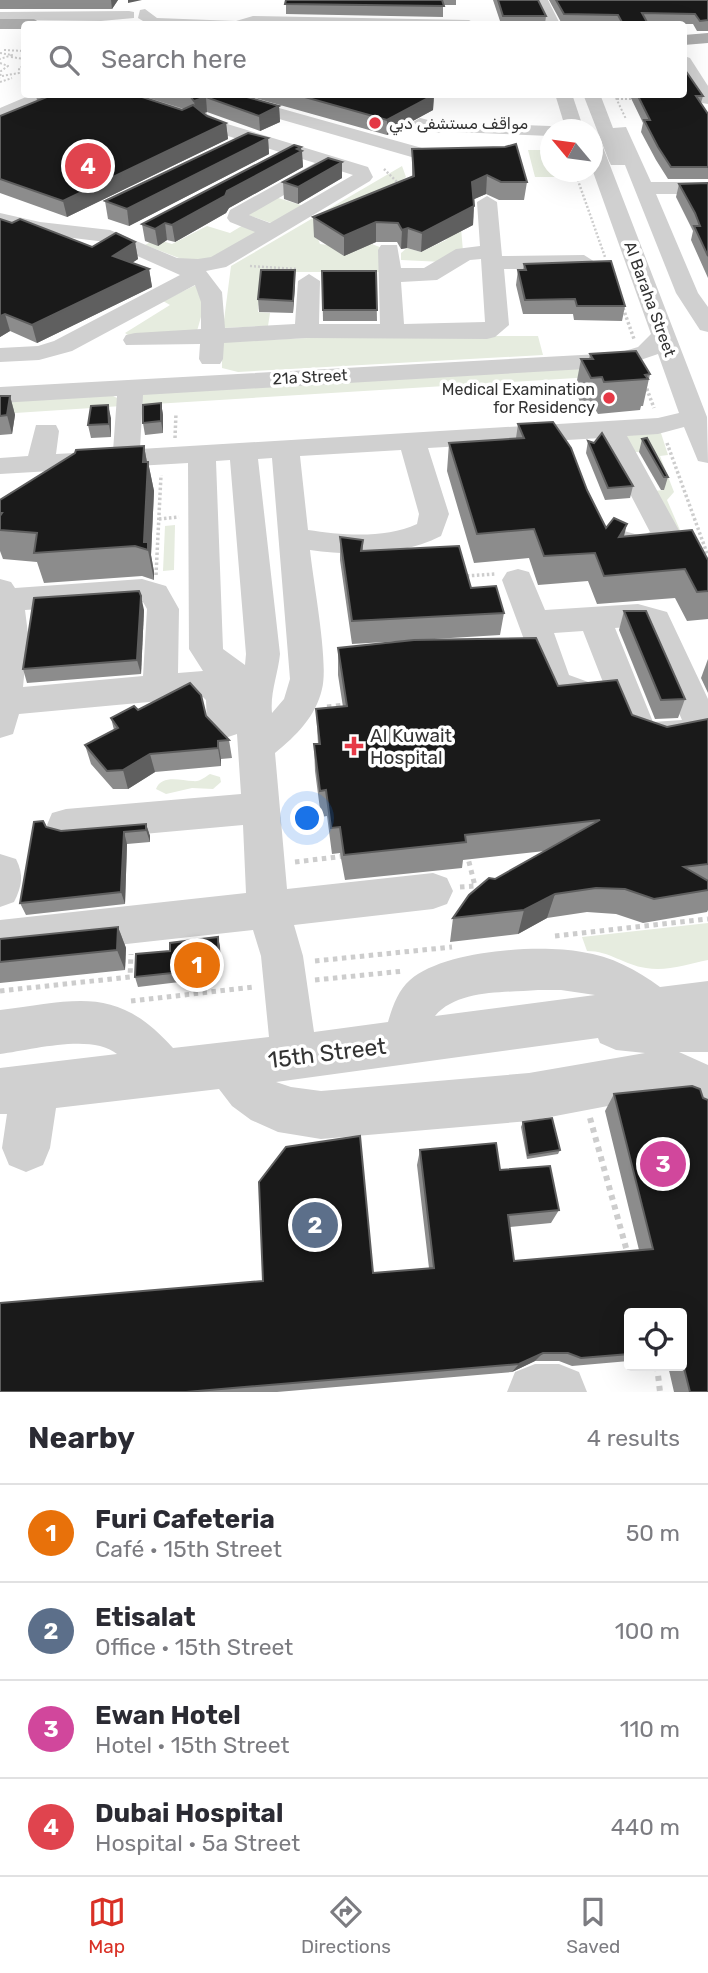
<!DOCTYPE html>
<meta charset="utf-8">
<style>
:root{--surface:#fff;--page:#f7f7f7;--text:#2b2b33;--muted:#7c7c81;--line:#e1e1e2;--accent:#d93025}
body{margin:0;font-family:Rubik,Cairo,sans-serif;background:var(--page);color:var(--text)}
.controls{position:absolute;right:21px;bottom:21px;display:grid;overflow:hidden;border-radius:7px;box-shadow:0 7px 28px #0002}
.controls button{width:63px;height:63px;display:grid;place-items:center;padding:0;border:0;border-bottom:2px solid var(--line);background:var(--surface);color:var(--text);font:35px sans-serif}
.compass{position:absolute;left:540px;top:119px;width:63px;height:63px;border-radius:50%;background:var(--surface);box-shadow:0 7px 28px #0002;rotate:299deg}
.you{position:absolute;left:308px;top:819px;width:24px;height:24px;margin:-18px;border:5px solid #fff;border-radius:50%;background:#1a73e8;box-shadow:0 0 0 10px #1a73e833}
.badge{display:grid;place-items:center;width:46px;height:46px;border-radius:50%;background:var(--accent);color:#fff;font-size:23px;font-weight:700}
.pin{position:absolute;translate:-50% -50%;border:4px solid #fff;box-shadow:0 2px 7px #0006}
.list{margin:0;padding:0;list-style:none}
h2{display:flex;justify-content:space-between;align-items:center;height:91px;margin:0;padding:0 28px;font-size:30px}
h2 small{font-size:23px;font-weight:400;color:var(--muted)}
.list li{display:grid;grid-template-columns:46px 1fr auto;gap:21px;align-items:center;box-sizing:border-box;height:98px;padding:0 28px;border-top:2px solid var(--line)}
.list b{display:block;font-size:26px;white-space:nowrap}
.list p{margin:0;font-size:23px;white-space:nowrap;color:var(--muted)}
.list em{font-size:23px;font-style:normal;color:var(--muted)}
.icon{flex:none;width:38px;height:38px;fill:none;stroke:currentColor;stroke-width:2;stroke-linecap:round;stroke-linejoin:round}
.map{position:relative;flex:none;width:708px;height:1392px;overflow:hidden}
.search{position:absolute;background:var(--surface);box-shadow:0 7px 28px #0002;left:21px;right:21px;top:21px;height:77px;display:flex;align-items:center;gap:18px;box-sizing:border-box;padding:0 24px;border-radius:7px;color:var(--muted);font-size:26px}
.sheet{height:483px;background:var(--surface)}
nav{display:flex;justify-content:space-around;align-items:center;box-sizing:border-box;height:98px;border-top:2px solid var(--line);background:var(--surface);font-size:19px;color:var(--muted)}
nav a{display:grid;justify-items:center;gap:4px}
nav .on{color:var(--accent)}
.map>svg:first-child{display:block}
.green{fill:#e6ecdf}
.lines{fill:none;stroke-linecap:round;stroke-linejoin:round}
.path-far4{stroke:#cdcdcd;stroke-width:2;stroke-dasharray:2 2;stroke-linecap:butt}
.path-far3{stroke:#cdcdcd;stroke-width:2.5;stroke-dasharray:2 2;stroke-linecap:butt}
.path-far2{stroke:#cdcdcd;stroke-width:3.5;stroke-dasharray:2.5 2.5;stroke-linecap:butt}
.path-far1{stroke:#cdcdcd;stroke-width:5;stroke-dasharray:4.5 4.5;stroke-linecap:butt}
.path{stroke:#cdcdcd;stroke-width:6;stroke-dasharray:5 5;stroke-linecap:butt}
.minor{fill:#d0d0d0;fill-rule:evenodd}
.major{fill:#ababab;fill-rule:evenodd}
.wall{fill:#8c8c8c}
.shaded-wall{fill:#5f5f5f}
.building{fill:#1a1a1a;stroke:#5f5f5f;stroke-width:2}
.poi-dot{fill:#e63946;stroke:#fff;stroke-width:2.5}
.labels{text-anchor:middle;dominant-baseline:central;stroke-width:7;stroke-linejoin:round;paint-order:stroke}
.far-poi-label{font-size:16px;fill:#333;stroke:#fff;text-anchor:start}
.far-street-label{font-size:16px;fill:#333;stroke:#fff}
.poi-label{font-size:19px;fill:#333;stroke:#fff;text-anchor:start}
.near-street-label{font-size:23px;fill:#333;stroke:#fff}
</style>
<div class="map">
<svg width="708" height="1392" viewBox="0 0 708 1392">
<rect width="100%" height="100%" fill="#fff"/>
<g class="green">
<path d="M528,150H550V172H568L570,177H535Z"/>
<path d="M402,166L406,177L329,235L318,239L320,244L356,249L372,244L382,248L387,272H261L258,312L270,313L268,326L223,328L231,266Z"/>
<path d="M275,197L307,207L274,224L248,215Z"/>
<path d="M460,216L464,263L401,260V253L407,248L421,252L446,240Z"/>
<path d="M245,224L261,231L228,253L192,263L145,245L156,239L172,244L207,226L230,233Z"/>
<path d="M198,284L208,292L197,331L130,336L125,333L170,305L163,301Z"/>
<path d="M351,336H538L543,355L238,372L222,368V342Z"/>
<path d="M603,362L640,374L138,405L140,394Z"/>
<path d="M111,395L121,400L122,406L0,414V398Z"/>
<path d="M660,430L668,455L660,456L674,492L667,500L683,537L652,491L664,490L644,452H632L625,433Z"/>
<path d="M175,525L174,570L163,571L165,526Z"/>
<path d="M210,774L220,777L221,782L213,789L192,788L166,794L156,789C162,774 181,781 193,781C200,782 205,777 210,774Z"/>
<path d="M708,923V960C688,964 666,972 646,968C624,965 610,951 587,951L582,937Z"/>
</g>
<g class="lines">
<g class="path-far4">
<path d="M4,50L24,51"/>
<path d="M0,53L12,55L0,59"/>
<path d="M11,57L24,59"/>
<path d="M0,63L8,66L1,71L0,78"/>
<path d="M2,76L19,73V68L24,66"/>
<path d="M0,82L12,78"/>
<path d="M616,98L626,119"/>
<path d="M617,99H637"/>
</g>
<g class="path-far3">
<path d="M384,169L401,186"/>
<path d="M575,172L605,257"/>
<path d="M250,266L297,269"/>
</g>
<g class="path-far2">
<path d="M623,308L634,339"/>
<path d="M645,384L654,408"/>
<path d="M175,438L176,413"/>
<path d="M667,443L708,556"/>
<path d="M159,519L179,517"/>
<path d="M465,572L466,576L495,574"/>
<path d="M156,575L161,475"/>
</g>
<g class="path-far1">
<path d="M327,707L346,705"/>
<path d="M295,862L345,856"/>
<path d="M460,887L475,886L467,854"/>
<path d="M555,936L708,919"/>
<path d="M315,961L452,947"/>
<path d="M315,980L404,971"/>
<path d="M0,991L130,977L131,954"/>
<path d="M131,1001L254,987"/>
</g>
<g class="path">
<path d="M590,1118L628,1255"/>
<path d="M657,1366L660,1392"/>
</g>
<g class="minor">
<path d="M534,0H548L560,24H546Z"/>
<path d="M145,9L157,18L236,21L253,16L469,20L476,24H148L138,18L140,10Z"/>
<path d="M129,11L134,12V18L101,21L0,20V12Z"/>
<path d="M684,56L690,58L708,86V104L702,103L684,73Z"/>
<path d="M33,94H57L0,119V108Z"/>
<path d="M125,94H154L206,108L207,114L224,123L368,167L373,177L370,181L226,267L206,271L222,292L225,328L295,324L298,281L309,274L320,281L319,324H380L378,250L381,245H397L401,268H424L456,249L480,246L477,202L487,196L497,202L502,256L584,255L595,262L584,269H504L509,325L495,337L487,339L307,338L224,343L223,359L220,364H202L199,359L200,344L126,345L123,340L126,335L135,333L201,329V302L195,285L72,351L39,360L0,362V348L38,346L54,341L180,275L106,242L40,234L0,225V213L40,222L110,230L177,258L198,259L211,257L255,232L230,222L227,218L230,210L315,163L212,131L200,123L199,117ZM331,168L353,175L270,223L249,215ZM481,259L485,322L404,324L401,282L437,280L470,260Z"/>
<path d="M555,94H572L584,130H566Z"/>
<path d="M583,94H600L613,128L626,127L651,182H708V194H656L698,293L708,307V332L700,330L676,293L625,165H611L609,161Z"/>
<path d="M240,97L422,148L424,152L415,158L234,106L231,102Z"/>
<path d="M420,118L445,124L448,128L439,133L414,127L411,123Z"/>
<path d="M462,123L550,126L558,130H550V136L456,132L453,128Z"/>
<path d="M592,137L601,142L707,417L708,463L698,461L684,427L658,434L627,436L680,532C668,557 626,567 609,541L613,534L624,531L642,536L650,532L601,438L428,448L449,514L441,536C402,556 352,556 310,550C313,581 329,663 322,689C316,716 296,736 275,753L287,889L433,873L447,878L453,891L447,904L433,909L294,925L303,956L314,1032L388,1022C392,1008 398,990 410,980C444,950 539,944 582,952C611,956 637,970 660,987L708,981V1052H679L708,1065V1111L674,1097L650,1098L529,1121L321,1139L278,1132L251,1120L232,1106L219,1089L56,1108L50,1148L43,1165L26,1172L9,1165L2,1148L7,1114H0V1068L117,1054C92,1033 31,1050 0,1054V1010C76,1001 116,984 173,1048L269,1037L261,956L253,930L0,958V920L246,893L243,825L66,841L52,837L47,825L52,813L66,809L241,794L237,734L225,738L212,734L207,724L206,700L203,697L19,714L13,734L0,738V579L11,582L15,588L142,579L166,586L179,609L178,673L203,671L189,649L188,463L0,474V458L28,456L36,425H56L59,431L56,454L113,451L117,396L0,403V387L618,353L638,347L651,334L592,169ZM658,354L679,413L658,418L140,449L143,395L620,367ZM401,450L419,514L417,524C385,539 341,535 308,530L300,456ZM272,458L290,679L284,699L272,713C270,693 278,674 280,654L258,459ZM230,460L246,654L245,665L223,649L216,461ZM143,602L147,609L143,676L23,687L28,634L25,610ZM538,990H561L595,995L435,1016C458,989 505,993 538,990ZM598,1038L600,1043L616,1050L645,1053L529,1073L321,1091L291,1087L276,1082Z"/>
<path d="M518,569L529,572L545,610L638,604L667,612L708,699V742L657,751L626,741L583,631L554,633L569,675L591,683L596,692L591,701C571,708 559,704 543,691L502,580L507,572ZM638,626L642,628L682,720L653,722L615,628Z"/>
<path d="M0,854L16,859C24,875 22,886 14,902L0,907Z"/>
<path d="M535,1364H559L579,1372L587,1392H507L515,1372Z"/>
</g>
<g class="major">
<path d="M0,19H34L42,24H24V29H0Z"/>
<path d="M708,33V43L684,45V35Z"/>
</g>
</g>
<g class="wall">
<path d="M0,0H118L112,9H0Z"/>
<path d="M286,0H456V5H443V17L286,14Z"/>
<path d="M493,0H538L546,16L545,24H501Z"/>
<path d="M549,0H708V31H697L693,24H562Z"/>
<path d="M36,94H133L182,110L184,109L136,94H241L239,95L279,106L280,122L260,131L207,112L203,113L207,116L226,123L228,139L67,217L0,193V116L37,101Z"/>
<path d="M241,94H434L433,110L387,135Z"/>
<path d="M629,94H683L703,96L701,103L708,114V179H668L656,160L641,132L643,123Z"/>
<path d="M268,138L269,154L129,226L108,219L105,201Z"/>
<path d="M301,147L303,167L229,208L226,213L175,242L167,240L158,246L145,241L142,224Z"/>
<path d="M412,149L527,182L524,200H499L486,194L474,199L473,225L421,252L407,248L401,249L397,242H376L344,256L314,237L313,217L412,177Z"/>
<path d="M342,162V178L298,204L284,199L283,182Z"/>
<path d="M708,183V278L691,240L693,231L676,197L679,184Z"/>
<path d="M0,219L92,247L135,242L138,259L132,263L149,269L152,287L37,343L10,331L0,337Z"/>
<path d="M524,264L625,306L622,321L574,320L573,314H523L516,285L518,270H523Z"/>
<path d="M295,270V282L293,313L259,312L258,299Z"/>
<path d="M322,271H376L377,321H323Z"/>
<path d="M590,354L650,374L643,406H641L640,410L598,414L595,409L584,410L575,391L581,359H589Z"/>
<path d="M0,396H10L15,415L12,434L0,435Z"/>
<path d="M161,403L163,415V433L145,435L143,423Z"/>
<path d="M111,418V437L91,438L88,425Z"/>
<path d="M518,424L587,490L606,528L624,537L708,560V619L687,621L675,598L597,604L588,581L538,585L529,558L474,563L447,471L449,443L516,438Z"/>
<path d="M642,439L668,477L664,490H661L639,452Z"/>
<path d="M588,441L633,486L630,498L605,500L586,453Z"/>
<path d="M144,446L147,462H148L154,491L151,555L154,572V580L142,576L44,583L37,562L3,559L0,551V500Z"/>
<path d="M340,537L363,540V551L471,588L504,613L500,635L352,644L340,560Z"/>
<path d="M144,610L141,674L27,683L23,669Z"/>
<path d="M624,611L685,699L678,718L655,719L619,630Z"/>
<path d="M338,648L558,686L632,715L667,727L708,719V910L707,912L643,923L616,914L587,912L547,918L518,934L450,942L453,918L495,879L545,851L463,860L462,868L345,880L340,853L332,854L327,816L321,817L315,771L314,744H318L316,709L343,707L338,675Z"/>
<path d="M708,659V693L701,678Z"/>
<path d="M138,710L206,716L229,740L232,758L221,759V766L155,772L128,789H113L91,764L85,745L114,730L111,718Z"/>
<path d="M146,824L150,836V842L127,844L125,904L26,915L20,903L46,827L61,831Z"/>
<path d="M118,927L126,948L125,970L0,983V939Z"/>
<path d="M218,937L220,947L221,977L138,987L135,977L170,951Z"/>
<path d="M614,1094L708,1392H674L668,1366H682V1313H629V1361L572,1366L559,1361H535L512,1372L277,1392H0L373,1273L429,1268L417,1165L420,1150L500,1170L559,1210L551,1223L510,1227L514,1261L639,1250L605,1111Z"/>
<path d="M523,1122L560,1150L558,1154L527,1159L521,1127Z"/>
</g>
<g class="shaded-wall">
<path d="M111,0H118L112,9Z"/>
<path d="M128,0H142L128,3Z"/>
<path d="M434,95L433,110L387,135V120Z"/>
<path d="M206,97L207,112L196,116L194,101Z"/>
<path d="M279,106L280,122L260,131L259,116Z"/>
<path d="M226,123L228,139L67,217L63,201Z"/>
<path d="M268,138L269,154L129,226L127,209Z"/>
<path d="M301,147V151H302L303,167L229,208L226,213L175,242L172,225Z"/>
<path d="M342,162V178L298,204V187Z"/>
<path d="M487,175L486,194L470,201L472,182Z"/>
<path d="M474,206L473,225L421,252L422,233Z"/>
<path d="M376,222V242L344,256V236Z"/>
<path d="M165,223L167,240L158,246L155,229Z"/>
<path d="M408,228L407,248L401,249L402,230Z"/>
<path d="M135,242L138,259L116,273L113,256Z"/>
<path d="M149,269L152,287L37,343L32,325Z"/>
<path d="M295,270V282L293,313V301Z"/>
<path d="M5,314L10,331L0,337V316Z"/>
<path d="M10,396L15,415L12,434L7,415Z"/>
<path d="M161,403L163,415V433L161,421Z"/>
<path d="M108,405L111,418V437L109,424Z"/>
<path d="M144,446L148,468V462L154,491L151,555L154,572V580L148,550L144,542L143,462Z"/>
<path d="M627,524L620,552L619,537Z"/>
<path d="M141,596L144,610L141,674L137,660Z"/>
<path d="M218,741L221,759V766L218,748Z"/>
<path d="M150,754L155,772L128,789L123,770Z"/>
<path d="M146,824L150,836V842L146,830Z"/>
<path d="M124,832L127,844L125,904L121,892Z"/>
<path d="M555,894L547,918L518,934L524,910Z"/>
<path d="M118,927L126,948L125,970L117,950Z"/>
<path d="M218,937L220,947L221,977L219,968Z"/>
<path d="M543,1353L535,1361L512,1372L519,1364Z"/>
</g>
<g class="building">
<path d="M286,0H442L444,6L285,4Z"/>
<path d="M498,0H538L546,16H503Z"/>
<path d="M556,0H708V20L700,21L695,14L642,13L648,24H623L618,15L564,14Z"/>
<path d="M683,67L703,96H696L708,114V167H671L658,147L644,120H650L637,94H683Z"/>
<path d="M51,94H133L182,110L193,105L207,116L226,123L63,201L0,179V116L52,95Z"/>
<path d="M183,94H236L279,106L259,116L206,97L194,101L190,96Z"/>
<path d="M294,94H434V95L387,120Z"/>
<path d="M248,133L268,138L127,209L105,201Z"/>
<path d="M516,144L527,182H501L487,175L472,182L474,206L422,233L408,228L402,230L398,223L376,222L344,236L313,217L414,176L412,149L505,147Z"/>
<path d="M294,145L301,147L297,149L302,151L227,191L225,196L172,225L165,223L155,229L142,224Z"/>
<path d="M328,158L342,162L298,187L283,182Z"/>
<path d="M708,183V256L694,226H700L695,213L679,184Z"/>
<path d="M0,219L12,223L20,219L92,247L116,233L135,242L113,256L149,269L32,325L5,314L0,316Z"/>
<path d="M611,261L625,306H577L575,299L525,300L518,270H526L524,264Z"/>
<path d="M261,270H295L293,301L258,299Z"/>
<path d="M322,271H376L377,310H323Z"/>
<path d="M636,351L650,374L645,375L648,379L604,382L602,377L591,378L581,359H593L590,354Z"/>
<path d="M0,396H10L7,415L0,416Z"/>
<path d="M161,403V421L143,423V405Z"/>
<path d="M108,405L109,424L88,425L91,406Z"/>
<path d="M553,422L571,448L587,490L606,528L614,518L627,524L619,537L692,530L708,560V591L697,592L685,569L604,576L595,553L544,556L534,529L477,534L449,443L524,438L518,424Z"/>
<path d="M602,433L633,486L608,488L588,441L594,443Z"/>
<path d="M647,438L668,477H664L642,439Z"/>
<path d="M144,446L143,462H148L144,542H148V550L135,546L34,553L37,533L0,530V516L2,513H0V500L75,453L76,450Z"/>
<path d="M340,537L363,540L361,551L459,546L471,588L496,586L504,613L352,621Z"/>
<path d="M139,591L141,596L137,660L23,669L34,598Z"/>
<path d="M624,611H646L685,699L661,700Z"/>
<path d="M536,638L558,686L617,680L632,715L667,727L708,719V864L684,867L708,881V890L654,899L625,889L596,888L555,894L524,910L453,918L469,895L489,878L495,879L600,820L465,835L466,842L344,855L340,827L331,828L326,790L320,791L314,744H320L316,709L347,706L338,648L414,640Z"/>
<path d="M190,683L201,695L206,716L229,740L218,741V748L150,754L123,770L107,771L85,745L118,728L111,718L134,706L138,710Z"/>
<path d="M43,821L46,827L61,831L146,824V830L124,832L121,892L20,903L34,822Z"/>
<path d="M118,927L117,950L0,962V939Z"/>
<path d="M218,937L219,968L135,977L136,954L170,951V943Z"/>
<path d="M692,1086L700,1089L703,1098L708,1100V1392H690L682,1360V1313H629V1354L581,1358L568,1353H543L519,1364L186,1392H0V1303L263,1281L259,1182L286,1147L360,1136L373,1273L434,1268L420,1150L496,1143L500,1170L550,1166L559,1210L508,1215L514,1261L653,1249L614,1094Z"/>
<path d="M552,1118L560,1150L528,1155L523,1122Z"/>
</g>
<g class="poi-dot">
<circle cx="375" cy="123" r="7"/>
<circle cx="609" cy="398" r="7"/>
<path d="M350.5 735.5h7v7h7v7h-7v7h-7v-7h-7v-7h7z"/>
</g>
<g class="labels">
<g class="far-poi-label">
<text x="389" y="123">مواقف مستشفى دبي</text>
<text x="595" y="389" text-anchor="end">Medical Examination<tspan x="595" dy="18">for Residency</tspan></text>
</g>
<g class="far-street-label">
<text transform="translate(650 299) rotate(70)">Al Baraha Street</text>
<text transform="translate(310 377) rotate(-3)">21a Street</text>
</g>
<g class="poi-label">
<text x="370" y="735">Al Kuwait<tspan x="370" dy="22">Hospital</tspan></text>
</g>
<g class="near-street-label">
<text transform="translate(327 1053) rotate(-7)">15th Street</text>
</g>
</g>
</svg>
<div class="controls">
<button><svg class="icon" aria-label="locate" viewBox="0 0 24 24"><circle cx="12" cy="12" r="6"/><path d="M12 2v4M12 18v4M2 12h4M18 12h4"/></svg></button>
</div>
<svg class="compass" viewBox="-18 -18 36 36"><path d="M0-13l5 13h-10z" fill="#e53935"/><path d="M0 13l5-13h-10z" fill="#7c7c81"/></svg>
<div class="you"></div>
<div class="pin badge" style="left:197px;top:965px;background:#e8710a">1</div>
<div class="pin badge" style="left:315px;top:1225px;background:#5c6f8a">2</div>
<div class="pin badge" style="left:663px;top:1164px;background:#d1479c">3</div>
<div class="pin badge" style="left:88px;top:166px;background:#e0444e">4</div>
<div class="search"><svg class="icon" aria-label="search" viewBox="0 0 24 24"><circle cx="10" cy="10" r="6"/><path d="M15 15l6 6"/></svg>Search here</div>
</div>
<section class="sheet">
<h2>Nearby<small>4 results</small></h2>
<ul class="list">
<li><span class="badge" style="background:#e8710a">1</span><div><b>Furi Cafeteria</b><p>Café · 15th Street</p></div><em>50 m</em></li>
<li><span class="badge" style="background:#5c6f8a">2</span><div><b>Etisalat</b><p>Office · 15th Street</p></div><em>100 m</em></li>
<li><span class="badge" style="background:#d1479c">3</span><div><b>Ewan Hotel</b><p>Hotel · 15th Street</p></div><em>110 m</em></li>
<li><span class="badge" style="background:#e0444e">4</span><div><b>Dubai Hospital</b><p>Hospital · 5a Street</p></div><em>440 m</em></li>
</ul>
</section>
<nav>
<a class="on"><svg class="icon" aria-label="map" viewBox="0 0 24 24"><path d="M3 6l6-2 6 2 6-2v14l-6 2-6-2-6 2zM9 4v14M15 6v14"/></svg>Map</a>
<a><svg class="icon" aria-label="directions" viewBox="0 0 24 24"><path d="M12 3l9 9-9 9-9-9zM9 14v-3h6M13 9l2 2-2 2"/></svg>Directions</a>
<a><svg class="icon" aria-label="saved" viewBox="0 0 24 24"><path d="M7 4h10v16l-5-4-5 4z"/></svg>Saved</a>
</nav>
